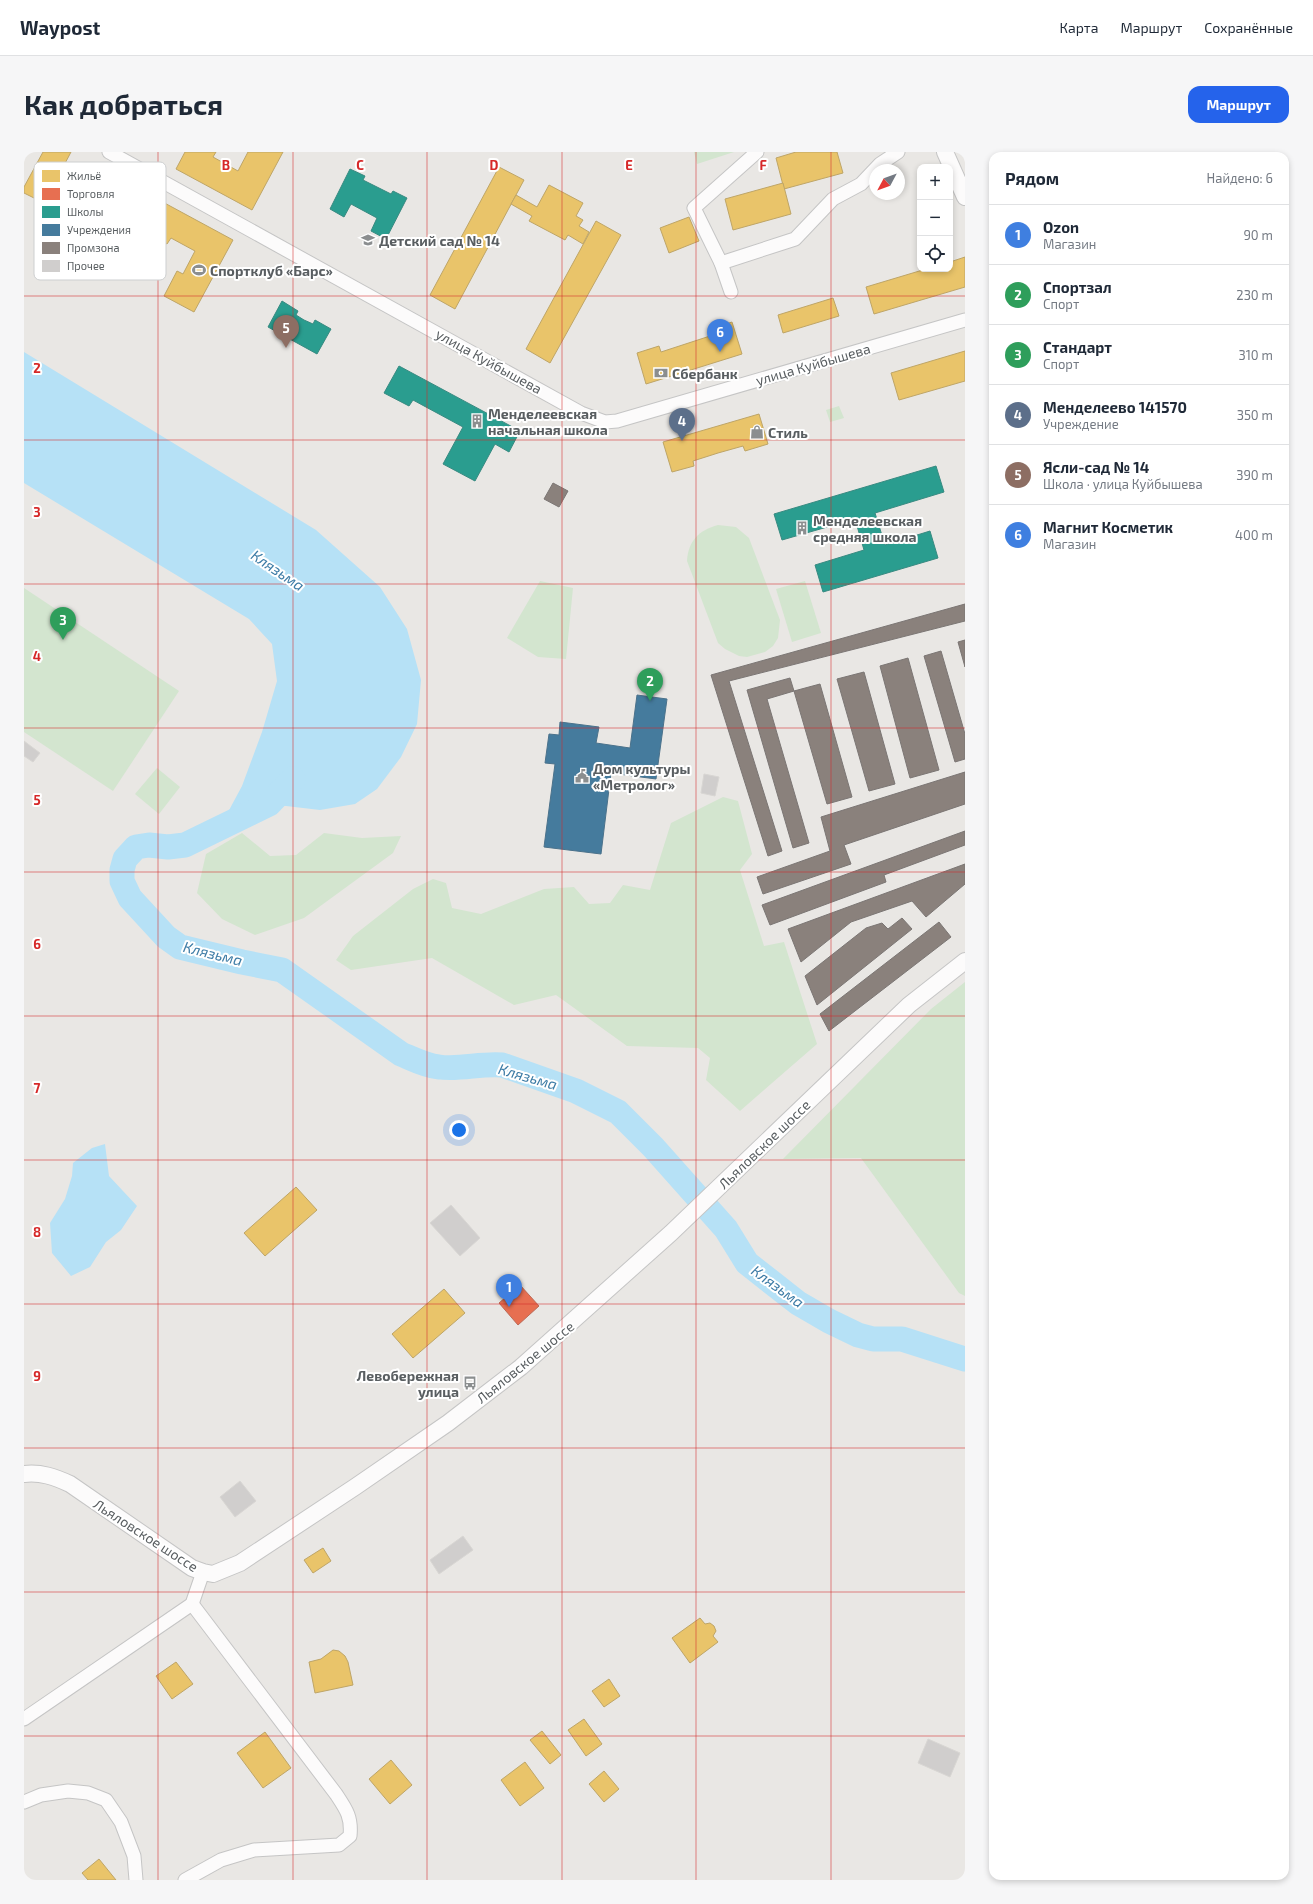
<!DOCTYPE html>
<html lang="ru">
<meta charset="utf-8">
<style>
:root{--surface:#fff;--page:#f6f6f7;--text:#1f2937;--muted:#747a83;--line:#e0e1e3;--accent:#2563eb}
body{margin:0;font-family:"Exo 2",sans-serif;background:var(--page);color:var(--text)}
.controls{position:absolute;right:12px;top:12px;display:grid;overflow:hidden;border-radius:8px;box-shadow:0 2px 6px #0003}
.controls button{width:36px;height:36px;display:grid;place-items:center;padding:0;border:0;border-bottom:1px solid var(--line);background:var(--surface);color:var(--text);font:20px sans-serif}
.compass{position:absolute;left:845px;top:12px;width:36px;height:36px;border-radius:50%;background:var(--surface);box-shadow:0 2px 6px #0003;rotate:229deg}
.you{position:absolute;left:435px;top:978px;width:14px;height:14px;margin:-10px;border:3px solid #fff;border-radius:50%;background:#1a73e8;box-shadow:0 0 0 6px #1a73e833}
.badge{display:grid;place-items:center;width:26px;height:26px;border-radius:50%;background:var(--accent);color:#fff;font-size:13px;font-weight:700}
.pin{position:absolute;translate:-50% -33px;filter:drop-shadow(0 1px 2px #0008)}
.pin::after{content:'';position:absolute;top:21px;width:14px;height:12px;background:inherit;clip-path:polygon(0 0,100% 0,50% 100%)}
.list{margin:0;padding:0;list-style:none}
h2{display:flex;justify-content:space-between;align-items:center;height:52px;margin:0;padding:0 16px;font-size:17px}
h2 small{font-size:13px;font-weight:400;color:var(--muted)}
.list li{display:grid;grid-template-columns:26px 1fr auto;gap:12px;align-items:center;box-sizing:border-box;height:60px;padding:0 16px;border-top:1px solid var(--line)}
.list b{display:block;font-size:15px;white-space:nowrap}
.list p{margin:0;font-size:13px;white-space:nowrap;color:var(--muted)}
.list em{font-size:13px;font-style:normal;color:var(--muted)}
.icon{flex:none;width:22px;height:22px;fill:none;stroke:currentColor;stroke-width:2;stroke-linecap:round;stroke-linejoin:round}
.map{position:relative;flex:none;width:941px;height:1728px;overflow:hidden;border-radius:12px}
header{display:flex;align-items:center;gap:24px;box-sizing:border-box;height:56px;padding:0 20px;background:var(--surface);border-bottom:1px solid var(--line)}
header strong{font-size:19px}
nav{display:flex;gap:22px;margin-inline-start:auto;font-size:14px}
.intro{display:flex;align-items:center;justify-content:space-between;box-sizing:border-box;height:96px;padding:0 24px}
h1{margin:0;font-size:28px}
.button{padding:10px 18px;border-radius:12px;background:var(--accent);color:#fff;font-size:14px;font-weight:700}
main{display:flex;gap:24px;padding:0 24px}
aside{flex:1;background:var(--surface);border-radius:12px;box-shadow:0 2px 6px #0003}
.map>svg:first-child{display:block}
.green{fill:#d3e5cf}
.water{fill:#b6e1f6}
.homes{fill:#e9c46a;stroke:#bea567}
.shops{fill:#e76f51;stroke:#bc6a56}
.schools{fill:#2a9d8f;stroke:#388a81}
.public{fill:#457b9d;stroke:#4b728b}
.industry{fill:#8a817c;stroke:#7b7674}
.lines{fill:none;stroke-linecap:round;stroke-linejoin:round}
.river{stroke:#b6e1f6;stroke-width:25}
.building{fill:#d0cecd;stroke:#d8d6d3}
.minor-casing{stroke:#c5c5c5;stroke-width:15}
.tertiary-casing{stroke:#c5c5c5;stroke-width:18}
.minor{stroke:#fcfbfb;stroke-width:13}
.tertiary{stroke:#fcfbfb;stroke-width:16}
.grid{fill:none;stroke:#d62828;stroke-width:1;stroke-opacity:0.55}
.labels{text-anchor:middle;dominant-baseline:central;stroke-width:4;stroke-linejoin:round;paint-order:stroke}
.poi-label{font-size:14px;font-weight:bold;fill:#595e61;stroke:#fff;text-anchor:start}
.street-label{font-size:14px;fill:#595e61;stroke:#fff}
.water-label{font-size:15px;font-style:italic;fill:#3c7ba5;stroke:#fff}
.key{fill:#fff;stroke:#cdcfd0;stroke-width:1}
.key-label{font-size:11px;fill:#595e61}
.grid-label{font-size:13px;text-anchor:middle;font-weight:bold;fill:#d62828;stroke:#fff;stroke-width:4;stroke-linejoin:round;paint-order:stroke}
</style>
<header>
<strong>Waypost</strong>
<nav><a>Карта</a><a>Маршрут</a><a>Сохранённые</a></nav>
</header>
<div class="intro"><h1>Как добраться</h1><a class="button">Маршрут</a></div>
<main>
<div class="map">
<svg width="941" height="1728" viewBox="0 0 941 1728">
<rect width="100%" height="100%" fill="#e9e7e4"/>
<g class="green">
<path d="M670,0H710L673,12Z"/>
<path d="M815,254L820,266L806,270L802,258Z"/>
<path d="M694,373L712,375L725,386L756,468L754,486L749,494L741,500L723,505L715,504L701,497L694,491L663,409C664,389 675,378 694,373Z"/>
<path d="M516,429L549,436L542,507L514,505L483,486Z"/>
<path d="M781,429L797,481L768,490L752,437Z"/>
<path d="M0,436L155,539L89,639L0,580Z"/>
<path d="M133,616L156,635L135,662L111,642Z"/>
<path d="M699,645L714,649L728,702L716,718L740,794L760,790L793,892L716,959L682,928L686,906L674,896L603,894L532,843L490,853L408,806L327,818L312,808L329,784L389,737L409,727L422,731L428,756L457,762L520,737L550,735L565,752L586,751L599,733L626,738L647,671Z"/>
<path d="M218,681L246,704L272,703L300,681L338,686L377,684L369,701L280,766L231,783L198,767L173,741L182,702Z"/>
<path d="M941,830V1144L935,1141L837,1006L759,1007L907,857Z"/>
</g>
<g class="water">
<path d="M0,200L292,378L356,435L383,477L397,528L393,572L377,605L353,637L331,652L296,658L245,652L196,675L218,634L238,580L253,529L248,492L225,467L0,331Z"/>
<path d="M81,992L85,1024L113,1054L97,1078L82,1090L66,1115L47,1124L28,1101L26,1071L41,1047L48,1024L49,1011L68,996Z"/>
</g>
<g class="homes">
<path d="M19,0H47L20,51L0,41V35Z"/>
<path d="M161,0H192L189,5L214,19L224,0H259L228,58L152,17Z"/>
<path d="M772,0H813L819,21L760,37L752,6Z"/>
<path d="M475,15L500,28L431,157L406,143Z"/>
<path d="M759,31L767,62L709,78L701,47Z"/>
<path d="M525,33L559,51L552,64L559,68L555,74L565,80L559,92L544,83L541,88L505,69L508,64L487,52L492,43L513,55Z"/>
<path d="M135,48L209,88L170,160L140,144L153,119L159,122L171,99L147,86L143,92L118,79Z"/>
<path d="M665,65L675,89L645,101L636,76Z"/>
<path d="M572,69L597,83L526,211L502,197Z"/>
<path d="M941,105V135L850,162L842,135L902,117H926V110Z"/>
<path d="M809,146L815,164L759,181L754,163Z"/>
<path d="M708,170L718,202L622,232L613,201L635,194L637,200L686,184L684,178Z"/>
<path d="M941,199V229L875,248L867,221Z"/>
<path d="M735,262L744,292L721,299L719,294L694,301L669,309L670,314L648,320L639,290Z"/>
<path d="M272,1035L293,1058L241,1104L220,1081Z"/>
<path d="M420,1137L441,1161L389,1206L368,1182Z"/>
<path d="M299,1396L307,1409L289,1421L280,1408Z"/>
<path d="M676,1466L681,1472L686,1471L690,1474L692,1479L689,1484L694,1490L666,1511L648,1486Z"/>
<path d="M309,1498L315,1499L321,1504L324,1510L329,1533L291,1541L285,1510L297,1507Z"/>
<path d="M152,1510L169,1532L148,1547L132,1524Z"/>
<path d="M585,1527L596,1544L580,1555L568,1539Z"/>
<path d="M560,1567L578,1592L562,1604L544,1578Z"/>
<path d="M518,1579L537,1603L526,1612L506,1588Z"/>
<path d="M241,1580L267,1616L239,1636L213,1601Z"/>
<path d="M367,1608L388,1633L366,1652L345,1627Z"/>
<path d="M501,1610L520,1636L496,1654L477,1628Z"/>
<path d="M580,1619L595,1637L580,1650L565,1632Z"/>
<path d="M75,1707L92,1728H64L58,1721Z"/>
</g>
<path class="shops" d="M496,1133L515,1154L494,1173L475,1151Z"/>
<g class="schools">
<path d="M326,17L341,24L339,28L367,42L369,39L383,46L362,87L347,79L353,66L327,52L320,65L306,57Z"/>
<path d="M258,149L274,159L272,163L280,168L289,172L291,168L307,177L293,202L244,175Z"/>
<path d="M375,214L496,279L485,300L471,292L451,329L419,312L439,275L389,248L385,254L360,241Z"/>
<path d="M912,314L920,340L851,361L861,393L906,379L914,406L799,440L791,413L840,398L831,367L758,388L750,362Z"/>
</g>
<path class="public" d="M613,543L643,547L632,627L587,621L577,702L520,695L531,612L521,611L525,582L535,583L536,570L575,575L572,591L606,596Z"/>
<g class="industry">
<path d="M529,331L544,339L535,355L520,347Z"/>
<path d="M941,452V469L705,529L758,699L744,704L687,523Z"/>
<path d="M941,488V515L934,490Z"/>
<path d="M917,499L941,582V607L931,610L900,504Z"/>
<path d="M884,506L915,618L886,626L856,514Z"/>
<path d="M840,520L871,632L845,639L813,527Z"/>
<path d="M766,526L770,539L743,547L785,691L769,696L723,538Z"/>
<path d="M796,532L828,645L803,652L770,539Z"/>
<path d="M941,620V652L820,693L827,712L739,742L733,725L806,699L797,665Z"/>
<path d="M941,679V693L860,723L862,730L746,773L738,753Z"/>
<path d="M941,712V732L902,765L888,749L827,770L777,810L764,777Z"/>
<path d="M878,766L888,777L793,853L781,824L842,776L858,771L864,777Z"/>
<path d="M915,770L927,785L805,879L796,862Z"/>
</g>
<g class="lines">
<path class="river" d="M269,627L245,652L161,693L144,695L125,693L112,695L101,707L98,718V729L106,746L142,785L156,795L218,810L258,818L377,902C389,907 402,914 415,915C436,918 457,911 478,913L552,939L594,960L629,995L702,1077L723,1111L774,1151L805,1169L834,1183L849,1187H878L941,1207"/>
</g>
<g class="building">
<path d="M0,589L16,601L9,610L0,604Z"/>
<path d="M680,622L695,625L691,644L677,641Z"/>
<path d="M427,1053L456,1086L436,1104L406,1071Z"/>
<path d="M216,1329L232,1349L211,1365L196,1345Z"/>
<path d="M439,1384L449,1398L415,1422L406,1408Z"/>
<path d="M904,1587L936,1601L926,1625L894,1611Z"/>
</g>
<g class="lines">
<g class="minor-casing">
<g id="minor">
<path d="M85,0L557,261L581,270L593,269L941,168"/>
<path d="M697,111L771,87L809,47L837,32L856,12L874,0"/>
<path d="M707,140L697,111L670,56L733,0"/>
<path d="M0,1567L168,1452L179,1420"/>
<path d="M0,1650L17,1643L44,1639L64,1641L82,1648L97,1670L110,1704L112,1728"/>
<path d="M161,1728L197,1708L230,1698L315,1693L326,1684C328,1665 322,1657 312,1642L168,1452"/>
</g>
</g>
<g class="tertiary-casing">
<g id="tertiary">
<path d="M921,0L941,45"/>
<path d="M0,1322C17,1320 31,1325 46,1332L168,1416L179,1420L189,1422L216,1411L331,1335L424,1271L497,1215L647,1081L885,853L941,809"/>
</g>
</g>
<use href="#minor" class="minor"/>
<use href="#tertiary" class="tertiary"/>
</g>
<path class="grid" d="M134,0V1728M269,0V1728M403,0V1728M538,0V1728M672,0V1728M807,0V1728M0,144H941M0,288H941M0,432H941M0,576H941M0,720H941M0,864H941M0,1008H941M0,1152H941M0,1296H941M0,1440H941M0,1584H941"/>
<defs>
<g id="school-bare" transform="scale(1.08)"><path d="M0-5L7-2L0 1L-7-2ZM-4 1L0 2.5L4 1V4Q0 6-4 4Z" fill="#8b8e8f" stroke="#fff" stroke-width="2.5" paint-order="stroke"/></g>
<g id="stadium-bare" transform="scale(1.08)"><path d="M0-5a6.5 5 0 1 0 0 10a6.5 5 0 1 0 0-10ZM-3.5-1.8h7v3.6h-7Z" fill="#8b8e8f" stroke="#fff" stroke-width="2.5" paint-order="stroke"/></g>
<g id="bank-bare" transform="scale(1.08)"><path d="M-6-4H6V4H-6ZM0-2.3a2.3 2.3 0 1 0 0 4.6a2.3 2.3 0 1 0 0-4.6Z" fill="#8b8e8f" stroke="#fff" stroke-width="2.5" paint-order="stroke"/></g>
<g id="building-bare" transform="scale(1.08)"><path d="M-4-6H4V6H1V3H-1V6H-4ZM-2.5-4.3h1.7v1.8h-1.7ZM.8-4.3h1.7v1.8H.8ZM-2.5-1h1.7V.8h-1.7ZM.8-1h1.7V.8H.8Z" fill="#8b8e8f" stroke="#fff" stroke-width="2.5" paint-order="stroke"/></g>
<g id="shop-bare" transform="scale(1.08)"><path d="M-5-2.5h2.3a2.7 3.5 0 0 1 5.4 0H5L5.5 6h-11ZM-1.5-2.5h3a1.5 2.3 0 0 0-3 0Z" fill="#8b8e8f" stroke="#fff" stroke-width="2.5" paint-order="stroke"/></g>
<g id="civic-bare" transform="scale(1.08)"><path d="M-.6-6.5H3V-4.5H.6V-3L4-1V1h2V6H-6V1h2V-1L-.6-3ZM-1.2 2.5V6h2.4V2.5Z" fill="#8b8e8f" stroke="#fff" stroke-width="2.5" paint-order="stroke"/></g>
<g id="bus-bare" transform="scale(1.08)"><path d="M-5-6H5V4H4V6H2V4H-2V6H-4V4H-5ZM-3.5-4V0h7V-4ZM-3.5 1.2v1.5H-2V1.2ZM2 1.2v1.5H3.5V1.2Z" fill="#8b8e8f" stroke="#fff" stroke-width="2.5" paint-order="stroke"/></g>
</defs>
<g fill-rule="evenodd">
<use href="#school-bare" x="344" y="88"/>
<use href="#stadium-bare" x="175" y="118"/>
<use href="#bank-bare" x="637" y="221"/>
<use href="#building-bare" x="453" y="269"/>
<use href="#shop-bare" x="733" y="280"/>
<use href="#building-bare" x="778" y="376"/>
<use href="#civic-bare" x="558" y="624"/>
<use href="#bus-bare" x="446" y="1231"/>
</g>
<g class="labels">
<g class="poi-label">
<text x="355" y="88">Детский сад № 14</text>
<text x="186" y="118">Спортклуб «Барс»</text>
<text x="648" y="221">Сбербанк</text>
<text x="464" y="261">Менделеевская<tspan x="464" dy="16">начальная школа</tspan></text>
<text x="744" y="280">Стиль</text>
<text x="789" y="368">Менделеевская<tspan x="789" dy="16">средняя школа</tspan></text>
<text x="569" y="616">Дом культуры<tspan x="569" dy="16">«Метролог»</tspan></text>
<text x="435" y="1223" text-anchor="end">Левобережная<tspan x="435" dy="16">улица</tspan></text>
</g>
<g class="street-label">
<text transform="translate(465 209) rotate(29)">улица Куйбышева</text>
<text transform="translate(789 212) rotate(-16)">улица Куйбышева</text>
<text transform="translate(740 992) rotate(-44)">Льяловское шоссе</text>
<text transform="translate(501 1210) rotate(-39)">Льяловское шоссе</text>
<text transform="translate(122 1383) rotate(33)">Льяловское шоссе</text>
</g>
<g class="water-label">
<text transform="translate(254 418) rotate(34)">Клязьма</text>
<text transform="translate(189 801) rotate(14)">Клязьма</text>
<text transform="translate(504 924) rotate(16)">Клязьма</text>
<text transform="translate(754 1134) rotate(36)">Клязьма</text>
</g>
</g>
<rect x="10" y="10" width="132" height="118" rx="6" class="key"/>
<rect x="18" y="18" width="18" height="12" fill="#e9c46a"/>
<rect x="18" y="36" width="18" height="12" fill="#e76f51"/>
<rect x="18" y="54" width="18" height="12" fill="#2a9d8f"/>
<rect x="18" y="72" width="18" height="12" fill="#457b9d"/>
<rect x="18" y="90" width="18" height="12" fill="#8a817c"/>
<rect x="18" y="108" width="18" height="12" fill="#d0cecd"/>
<g class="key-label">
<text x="43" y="28">Жильё</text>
<text x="43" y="46">Торговля</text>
<text x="43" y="64">Школы</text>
<text x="43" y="82">Учреждения</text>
<text x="43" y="100">Промзона</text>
<text x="43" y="118">Прочее</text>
</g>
<g class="grid-label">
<text x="202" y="18">B</text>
<text x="336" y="18">C</text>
<text x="470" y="18">D</text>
<text x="605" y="18">E</text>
<text x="739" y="18">F</text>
<text x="13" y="221">2</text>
<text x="13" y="365">3</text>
<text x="13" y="509">4</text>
<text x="13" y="653">5</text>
<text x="13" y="797">6</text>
<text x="13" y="941">7</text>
<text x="13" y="1085">8</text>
<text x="13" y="1229">9</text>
</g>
</svg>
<div class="controls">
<button>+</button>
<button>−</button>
<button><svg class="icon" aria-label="locate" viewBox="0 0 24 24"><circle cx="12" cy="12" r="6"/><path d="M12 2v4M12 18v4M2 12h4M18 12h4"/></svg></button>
</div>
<svg class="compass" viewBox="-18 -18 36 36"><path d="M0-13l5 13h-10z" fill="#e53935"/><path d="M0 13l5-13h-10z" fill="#747a83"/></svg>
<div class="you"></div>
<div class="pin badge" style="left:485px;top:1155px;background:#3f7fe0">1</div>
<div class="pin badge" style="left:626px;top:549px;background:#2e9e5b">2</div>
<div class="pin badge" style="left:39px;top:488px;background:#2e9e5b">3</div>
<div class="pin badge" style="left:658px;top:289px;background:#5c6f8a">4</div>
<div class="pin badge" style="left:262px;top:196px;background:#8d6e63">5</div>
<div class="pin badge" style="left:696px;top:200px;background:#3f7fe0">6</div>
</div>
<aside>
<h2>Рядом<small>Найдено: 6</small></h2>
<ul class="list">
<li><span class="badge" style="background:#3f7fe0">1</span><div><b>Ozon</b><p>Магазин</p></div><em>90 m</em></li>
<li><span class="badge" style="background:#2e9e5b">2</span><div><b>Спортзал</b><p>Спорт</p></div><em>230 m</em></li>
<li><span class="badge" style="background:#2e9e5b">3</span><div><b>Стандарт</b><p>Спорт</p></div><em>310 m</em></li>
<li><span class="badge" style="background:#5c6f8a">4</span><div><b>Менделеево 141570</b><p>Учреждение</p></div><em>350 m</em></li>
<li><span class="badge" style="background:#8d6e63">5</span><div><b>Ясли-сад № 14</b><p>Школа · улица Куйбышева</p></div><em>390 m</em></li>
<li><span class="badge" style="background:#3f7fe0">6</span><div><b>Магнит Косметик</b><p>Магазин</p></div><em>400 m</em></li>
</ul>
</aside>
</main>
